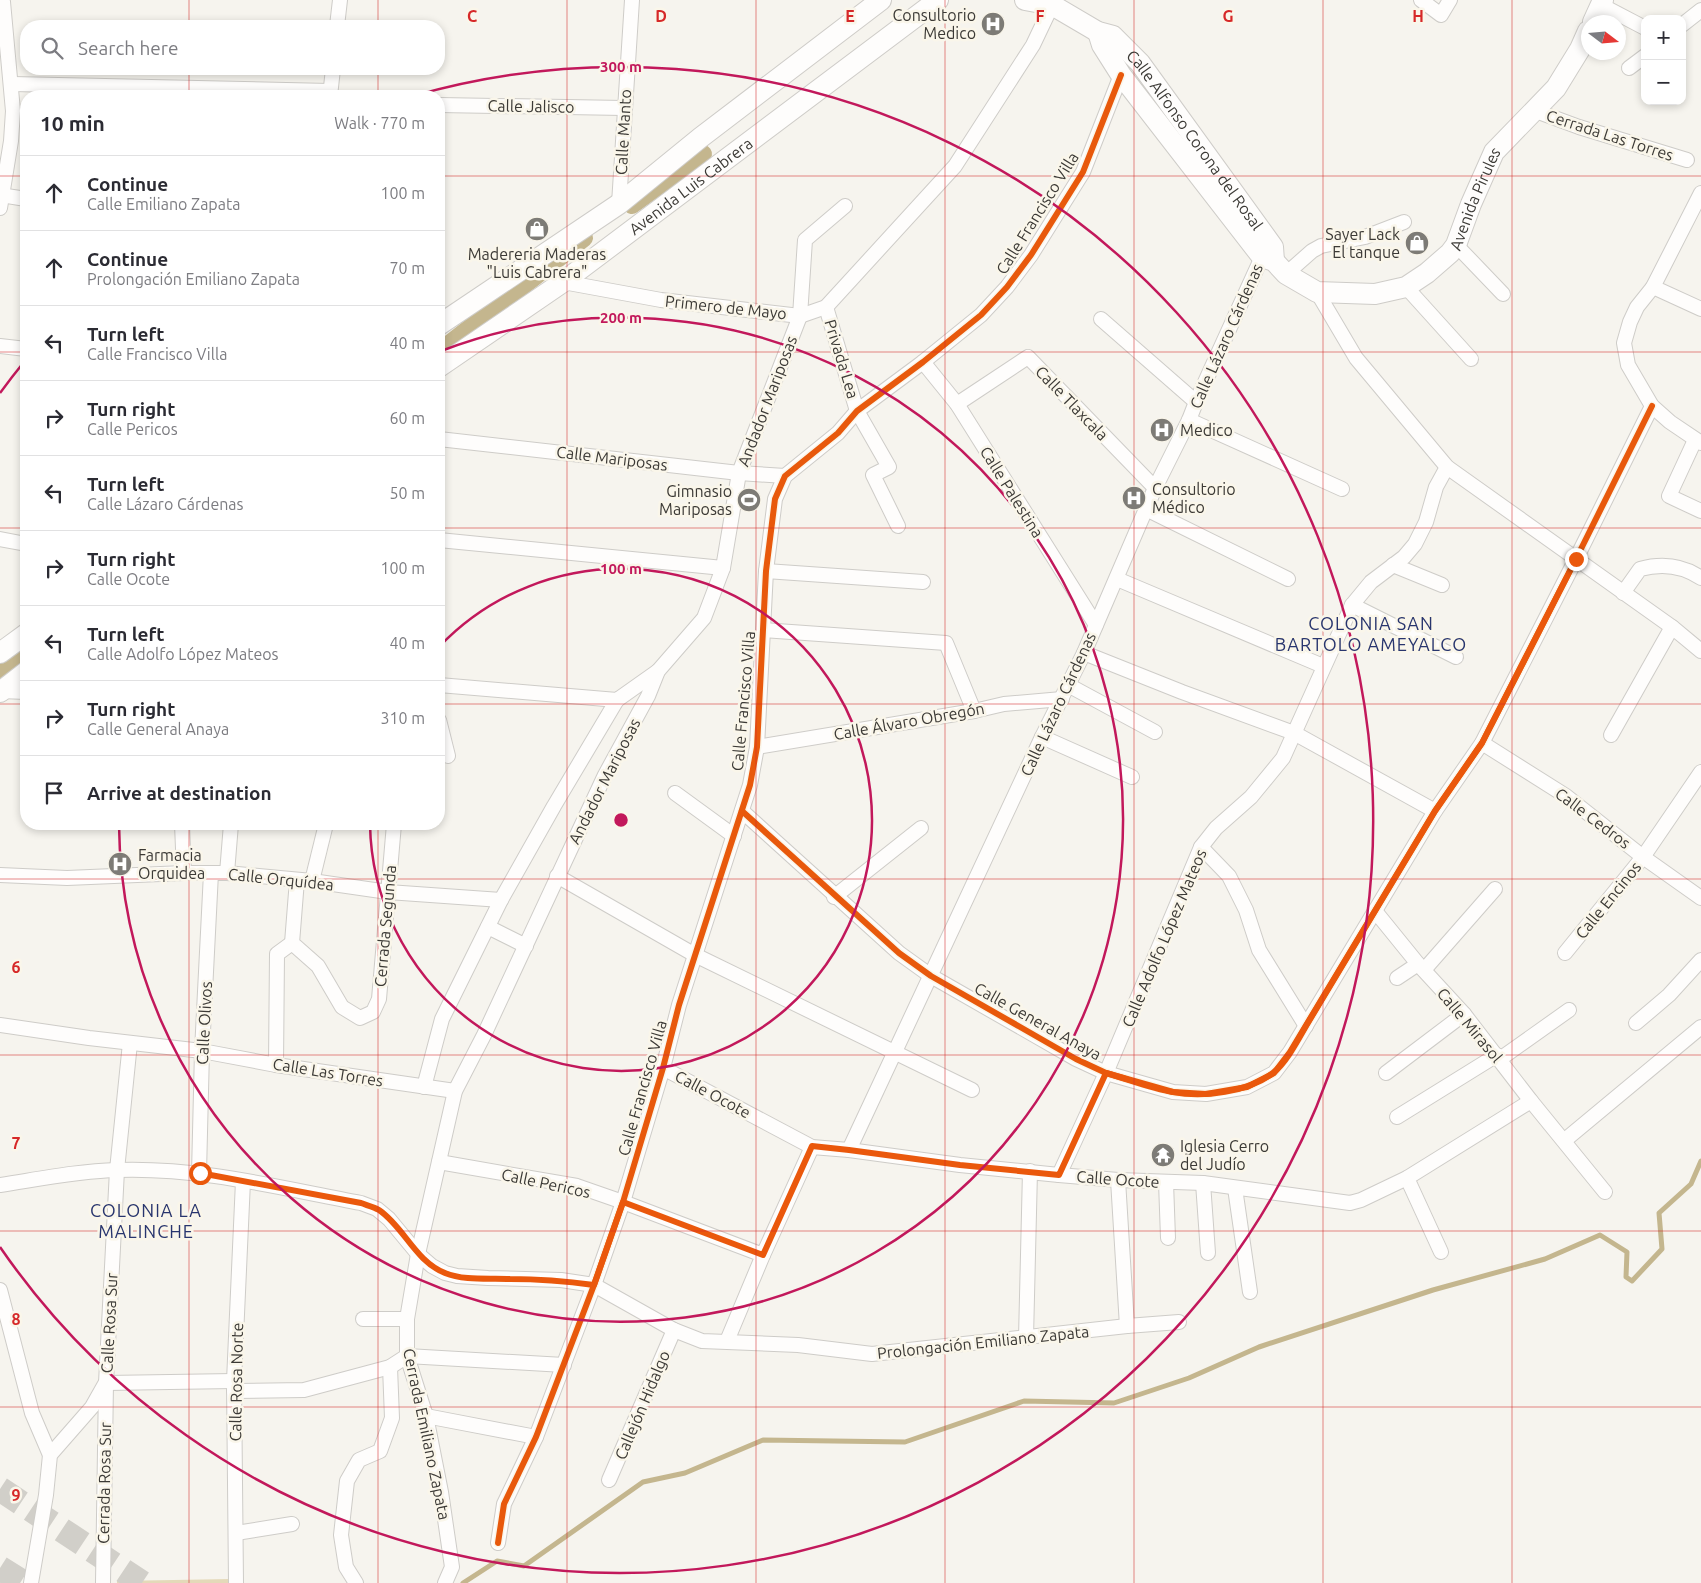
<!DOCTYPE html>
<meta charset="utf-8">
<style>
:root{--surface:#fff;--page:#f7f7f7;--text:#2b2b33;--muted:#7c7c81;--line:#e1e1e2}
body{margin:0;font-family:Ubuntu,sans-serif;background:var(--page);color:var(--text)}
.controls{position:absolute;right:15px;top:15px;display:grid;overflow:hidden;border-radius:10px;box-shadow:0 2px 8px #0003}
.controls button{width:45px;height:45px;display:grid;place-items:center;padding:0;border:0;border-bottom:1px solid var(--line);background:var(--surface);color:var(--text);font:25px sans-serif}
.compass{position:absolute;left:1581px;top:15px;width:45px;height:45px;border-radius:50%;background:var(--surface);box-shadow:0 2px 8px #0003;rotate:106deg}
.stop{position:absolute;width:15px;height:15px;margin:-11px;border:4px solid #ea580c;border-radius:50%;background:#fff}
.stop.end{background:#ea580c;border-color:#fff;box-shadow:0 1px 5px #0008}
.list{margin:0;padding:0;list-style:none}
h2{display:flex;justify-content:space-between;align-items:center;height:65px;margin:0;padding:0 20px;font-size:21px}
h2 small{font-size:16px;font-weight:400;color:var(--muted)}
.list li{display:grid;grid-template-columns:32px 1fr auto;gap:15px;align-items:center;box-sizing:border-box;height:75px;padding:0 20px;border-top:1px solid var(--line)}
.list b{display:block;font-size:19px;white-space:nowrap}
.list p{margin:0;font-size:16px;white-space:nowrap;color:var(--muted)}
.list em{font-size:16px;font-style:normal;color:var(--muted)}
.icon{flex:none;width:28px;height:28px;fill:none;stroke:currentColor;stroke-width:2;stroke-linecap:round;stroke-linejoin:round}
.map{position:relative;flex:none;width:1701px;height:1583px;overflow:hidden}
.search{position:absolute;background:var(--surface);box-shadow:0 2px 8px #0003;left:20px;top:20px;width:425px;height:55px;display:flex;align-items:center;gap:12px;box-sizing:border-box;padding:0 18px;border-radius:20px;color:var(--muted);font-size:19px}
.panel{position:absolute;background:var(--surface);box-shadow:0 2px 8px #0003;left:20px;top:90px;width:425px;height:740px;border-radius:20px}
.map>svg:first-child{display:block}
.green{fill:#e4d9b9}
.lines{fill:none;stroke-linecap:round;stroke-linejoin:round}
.stream{stroke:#c4b68e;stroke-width:5}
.canal{stroke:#c4b68e;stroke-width:18}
.highway-tunnel{stroke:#d1cfc9;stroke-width:25;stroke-dasharray:25 12;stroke-linecap:butt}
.street-casing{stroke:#ceccc8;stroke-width:16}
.secondary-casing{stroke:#ceccc8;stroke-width:22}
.street{stroke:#fefdfc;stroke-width:14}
.secondary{stroke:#fefdfc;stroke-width:20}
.cycleway-casing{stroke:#faf6ea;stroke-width:9}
.cycleway{stroke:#e8590c;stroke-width:6}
.route{stroke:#ea580c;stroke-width:6}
.grid{fill:none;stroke:#d62828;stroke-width:1;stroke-opacity:0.55}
.ring{fill:none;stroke:#c2185b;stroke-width:2.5}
.labels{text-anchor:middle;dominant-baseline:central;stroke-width:5;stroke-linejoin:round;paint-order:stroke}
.poi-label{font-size:16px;fill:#3c3a36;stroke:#faf6ea;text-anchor:start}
.street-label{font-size:16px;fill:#3c3a36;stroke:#faf6ea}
.neighbourhood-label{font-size:18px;letter-spacing:1px;fill:#28356e;stroke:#faf6ea}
.grid-label{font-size:16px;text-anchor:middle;font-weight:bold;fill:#d62828;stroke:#faf6ea;stroke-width:5;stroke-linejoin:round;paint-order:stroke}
.centre{fill:#c2185b;stroke:#faf6ea;stroke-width:2.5}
.ring-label{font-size:15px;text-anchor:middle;font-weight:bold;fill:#c2185b;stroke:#faf6ea;stroke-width:5;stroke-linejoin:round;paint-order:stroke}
</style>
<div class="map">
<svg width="1701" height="1583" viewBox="0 0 1701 1583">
<rect width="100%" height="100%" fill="#f6f4ee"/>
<path class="green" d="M230,1579V1583H117V1581Z"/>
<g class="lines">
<path class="stream" d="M463,1583L497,1561L524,1566L643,1482L685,1473L763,1440L905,1442L1024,1401L1114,1403L1189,1378L1259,1347L1433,1290L1545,1259L1600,1235L1627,1252L1626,1277L1632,1281L1662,1249L1659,1213L1691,1184L1701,1161"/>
<g class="canal">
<path d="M632,205L703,154"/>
<path d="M439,352L584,238"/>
<path d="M0,673L26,653"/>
</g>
<g class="highway-tunnel">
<path d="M0,1489L142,1583"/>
<path d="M0,1568L24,1583"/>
</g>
<g class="street-casing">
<g id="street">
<path d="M1421,0L1441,15L1450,0"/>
<path d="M1601,5L1645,28"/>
<path d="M1682,25L1701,10"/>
<path d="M337,26L340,0"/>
<path d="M1629,68L1645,56"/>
<path d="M12,84L330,91"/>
<path d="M330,96L333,69"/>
<path d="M439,105L624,108"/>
<path d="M1533,110L1579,127L1687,160"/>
<path d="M1701,193L1653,287L1637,307L1630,322L1624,343L1628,365L1652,406L1670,422L1701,443"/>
<path d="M0,195L26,199"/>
<path d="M619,204L632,0"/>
<path d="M0,208L11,141L13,111L3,2"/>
<path d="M1456,245L1503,294"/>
<path d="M1286,274L1312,251L1321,246L1365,237L1404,222"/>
<path d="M563,282L661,300L800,316L826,307L955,166L1033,45L1052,5"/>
<path d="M1406,287L1471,359"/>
<path d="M1653,287L1701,309"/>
<path d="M1317,292L1356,358L1447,467L1672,627L1701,651"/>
<path d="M826,307L857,411L889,467L873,475L898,526"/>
<path d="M1101,319L1196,402"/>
<path d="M0,346L26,349"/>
<path d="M923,362L957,404L1096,625"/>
<path d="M957,404L1028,357L1155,488"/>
<path d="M1189,420L1342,489"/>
<path d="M439,439L739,473L785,476"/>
<path d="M1695,440L1669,496L1701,511"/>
<path d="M1146,509L1288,579"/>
<path d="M0,539L26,544"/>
<path d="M439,540L723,568"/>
<path d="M1393,565L1442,585"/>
<path d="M766,571L923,582"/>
<path d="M1117,579L1323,666"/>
<path d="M1623,593L1640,569C1662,563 1682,565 1701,578"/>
<path d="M1352,605L1456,657"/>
<path d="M763,630L946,643L974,711"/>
<path d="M1084,653L1182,692L1294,733L1435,811"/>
<path d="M439,685L617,700L658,671"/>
<path d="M1068,685L1155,732"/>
<path d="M1,691L26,692"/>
<path d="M439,720L448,756"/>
<path d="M1611,735L1672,627"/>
<path d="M1042,737L1132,777"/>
<path d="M1482,743L1566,796L1643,857L1701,898"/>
<path d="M757,747L974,711L1004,704L1062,699"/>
<path d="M675,793L734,836"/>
<path d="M742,811L899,953L931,976L1076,1059L1106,1073L1173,1092L1206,1094L1247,1087L1274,1073L1290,1052L1435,811L1482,743L1576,559L1652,406"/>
<path d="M182,824L184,873"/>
<path d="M1201,847L1229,876L1246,910L1259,950L1306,1026"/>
<path d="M227,873L231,824"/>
<path d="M0,875L67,878L184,873H227L312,881L388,892L501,900"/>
<path d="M557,876L695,955L972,1090"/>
<path d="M297,880L292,943L318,966L342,1007L360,1018L373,1012L379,999L394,824"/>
<path d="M312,881L326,824"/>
<path d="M834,897L921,828"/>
<path d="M1375,911L1418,964L1464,1014L1531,1101L1605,1192"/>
<path d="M488,927L526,946"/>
<path d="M1565,953L1643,857L1701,772"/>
<path d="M1424,970L1495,889"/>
<path d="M1397,978L1418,964"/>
<path d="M1636,1023L1669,995L1701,960"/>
<path d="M0,1025L89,1038L202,1051L276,1065L455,1091"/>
<path d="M1500,1059L1569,1010"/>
<path d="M276,1065L277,954L292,943"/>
<path d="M663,1068L812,1147L849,1150L960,1165L1059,1175L1118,1180L1203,1183L1350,1203L1361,1200L1407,1178L1531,1101"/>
<path d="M1386,1073L1464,1014"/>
<path d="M424,1087L442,1019L501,900L554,806L617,700"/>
<path d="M1397,1117L1497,1055"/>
<path d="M1565,1140L1701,1027"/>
<path d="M849,1150L1042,737L1084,653L1155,488L1189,420L1196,402L1262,257L1268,252"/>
<path d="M439,1162L577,1186L623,1202L763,1255"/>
<path d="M199,1173L202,1051L211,873"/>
<path d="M1059,1175L1106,1073L1201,847L1216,828L1251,797L1283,758L1352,605L1371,582L1404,557L1415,544L1426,522L1436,487L1447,467"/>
<path d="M1407,1178L1441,1252"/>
<path d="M1118,1180L1127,1326"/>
<path d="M1166,1182L1168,1238"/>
<path d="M1203,1183L1208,1253"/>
<path d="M0,1185C39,1179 78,1171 117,1170C199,1167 280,1188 361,1203L377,1209L389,1219L418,1254L432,1266L445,1273L457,1276L488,1278L561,1280L594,1285L674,1330L702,1341L798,1345L872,1354L1127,1326L1179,1322"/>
<path d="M1235,1188L1250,1292"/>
<path d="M0,1290L32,1413L50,1455"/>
<path d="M363,1319H407"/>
<path d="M1026,1338L1030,1171"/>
<path d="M727,1341L763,1255L812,1147"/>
<path d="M106,1383L234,1381"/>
<path d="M234,1391L304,1390L390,1367L407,1356L564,1365"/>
<path d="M426,1416L536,1437"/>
<path d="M609,1480L674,1330"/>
<path d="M236,1533L292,1524"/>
<path d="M498,1543L504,1504L536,1437L594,1285L623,1202L663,1068L679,1005L750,785L757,747L766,571L775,499L785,476L838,433L857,411L923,362L981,315L1007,287L1031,255L1083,172L1121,75"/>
<path d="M31,1583L46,1495L50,1455L92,1407L105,1384"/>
<path d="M103,1583L106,1383L117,1170L130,1043"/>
<path d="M236,1583L234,1381L243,1181"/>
<path d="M356,1583L346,1567L341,1535L347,1481L359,1460L380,1451L392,1418L390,1367"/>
<path d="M445,1583L452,1567L441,1492L426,1416L407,1356V1319L418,1254L455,1091L484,1035L605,775L648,696L658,671L704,618L723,568L739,473L800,316L805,240L845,206"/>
</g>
</g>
<g class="secondary-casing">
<g id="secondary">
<path id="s1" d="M1025,0L1052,5L1098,32L1113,36L1140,63L1273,247L1274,261"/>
<path d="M1593,22L1603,0"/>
<path id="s2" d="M1098,32L1102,45L1121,75L1262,257L1274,261L1286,274L1317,292L1375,294L1406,287L1427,273L1450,253L1456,245L1471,204L1494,152L1556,88L1580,49L1588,31"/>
<path d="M439,325L619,204L700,138L881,0"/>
<path id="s3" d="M439,367L563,282L938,0"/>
<path d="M0,653L26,634"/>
<path d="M0,692L26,672"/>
</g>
</g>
<use href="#street" class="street"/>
<use href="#secondary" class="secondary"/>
<g class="cycleway-casing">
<g id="cycleway">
<path d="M742,811L899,953L931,976L1076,1059L1106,1073L1173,1092L1206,1094L1247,1087L1274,1073L1290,1052L1435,811L1482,743L1576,559L1652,406"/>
<path d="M498,1543L504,1504L536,1437L594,1285L623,1202L663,1068L679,1005L750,785L757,747L766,571L775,499L785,476L838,433L857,411L923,362L981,315L1007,287L1031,255L1083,172L1121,75"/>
</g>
</g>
<use href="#cycleway" class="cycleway"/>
</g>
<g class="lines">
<path class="route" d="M200,1173L361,1203C366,1205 374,1207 379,1210C404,1227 415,1261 445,1273C464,1281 489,1278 510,1279C539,1279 565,1281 594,1285L623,1202L763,1255L812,1146L849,1150L960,1165L1059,1175L1106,1073C1128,1079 1150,1088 1173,1092C1203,1098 1248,1092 1273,1073C1286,1063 1298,1040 1306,1026L1435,811L1482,743L1576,559"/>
</g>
<path class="grid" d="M189,0V26M378,0V26M567,0V1583M756,0V1583M945,0V1583M1134,0V1583M1323,0V1583M1512,0V1583M189,69V96M378,69V96M0,176H26M439,176H1701M0,352H26M439,352H1701M0,528H26M439,528H1701M0,704H26M439,704H1701M189,824V1583M378,824V1583M0,879H1701M0,1055H1701M0,1231H1701M0,1407H1701"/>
<g class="ring">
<path d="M439 647A251 251 0 1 1 370 824"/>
<path d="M441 351A502 502 0 1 1 119 824"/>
<path d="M0 393A753 753 0 0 1 24 362M413 96A753 753 0 1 1 0 1247"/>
</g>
<defs>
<g id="hospital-disc" transform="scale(1.25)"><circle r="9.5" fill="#7d7b76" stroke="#faf6ea"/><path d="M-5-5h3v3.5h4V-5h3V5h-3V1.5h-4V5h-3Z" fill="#fff"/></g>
<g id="shop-disc" transform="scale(1.25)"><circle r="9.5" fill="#7d7b76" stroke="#faf6ea"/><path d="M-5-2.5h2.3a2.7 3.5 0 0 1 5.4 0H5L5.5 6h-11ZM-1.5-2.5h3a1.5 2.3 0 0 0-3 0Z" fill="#fff"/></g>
<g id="stadium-disc" transform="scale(1.25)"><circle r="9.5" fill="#7d7b76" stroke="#faf6ea"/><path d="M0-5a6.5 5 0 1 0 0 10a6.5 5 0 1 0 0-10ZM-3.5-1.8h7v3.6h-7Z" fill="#fff"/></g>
<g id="temple-disc" transform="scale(1.25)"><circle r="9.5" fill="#7d7b76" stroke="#faf6ea"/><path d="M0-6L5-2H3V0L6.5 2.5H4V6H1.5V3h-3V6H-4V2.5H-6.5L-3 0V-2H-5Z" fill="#fff"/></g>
</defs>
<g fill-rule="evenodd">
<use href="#hospital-disc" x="993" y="24"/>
<use href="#shop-disc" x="537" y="229"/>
<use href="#shop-disc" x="1417" y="243"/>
<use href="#hospital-disc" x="1162" y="430"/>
<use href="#hospital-disc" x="1134" y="498"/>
<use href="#stadium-disc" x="749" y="500"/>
<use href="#hospital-disc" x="120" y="864"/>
<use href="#temple-disc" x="1163" y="1155"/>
</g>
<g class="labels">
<g class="poi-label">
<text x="976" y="15" text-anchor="end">Consultorio<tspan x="976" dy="18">Medico</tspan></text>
<text x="1400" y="234" text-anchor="end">Sayer Lack<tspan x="1400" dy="18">El tanque</tspan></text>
<text x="537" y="254" text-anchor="middle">Madereria Maderas<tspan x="537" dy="18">"Luis Cabrera"</tspan></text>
<text x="1180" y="430">Medico</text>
<text x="1152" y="489">Consultorio<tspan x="1152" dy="18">Médico</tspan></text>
<text x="732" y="491" text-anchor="end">Gimnasio<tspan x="732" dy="18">Mariposas</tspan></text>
<text x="138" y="855">Farmacia<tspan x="138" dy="18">Orquidea</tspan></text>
<text x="1180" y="1146">Iglesia Cerro<tspan x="1180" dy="18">del Judío</tspan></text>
</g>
<g class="street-label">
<text transform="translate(531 106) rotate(1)">Calle Jalisco</text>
<text transform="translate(623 132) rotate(-87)">Calle Manto</text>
<text transform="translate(1610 135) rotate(18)">Cerrada Las Torres</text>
<text stroke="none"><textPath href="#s1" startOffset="229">Calle Alfonso Corona del Rosal</textPath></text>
<text stroke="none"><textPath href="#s3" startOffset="310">Avenida Luis Cabrera</textPath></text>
<text stroke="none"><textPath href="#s2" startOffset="551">Avenida Pirules</textPath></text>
<text transform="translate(1037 213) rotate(-58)">Calle Francisco Villa</text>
<text transform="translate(726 307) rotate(6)">Primero de Mayo</text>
<text transform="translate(1226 336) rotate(-66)">Calle Lázaro Cárdenas</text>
<text transform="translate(842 359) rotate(73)">Privada Lea</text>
<text transform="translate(767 401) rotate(-69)">Andador Mariposas</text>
<text transform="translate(1072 403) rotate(46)">Calle Tlaxcala</text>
<text transform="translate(612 458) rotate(7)">Calle Mariposas</text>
<text transform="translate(1012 492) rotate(58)">Calle Palestina</text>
<text transform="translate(743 701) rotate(-85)">Calle Francisco Villa</text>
<text transform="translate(1058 704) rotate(-65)">Calle Lázaro Cárdenas</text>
<text transform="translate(909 721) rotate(-10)">Calle Álvaro Obregón</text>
<text transform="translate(604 781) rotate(-63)">Andador Mariposas</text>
<text transform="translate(1593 818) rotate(37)">Calle Cedros</text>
<text transform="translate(281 879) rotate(6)">Calle Orquídea</text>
<text transform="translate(1608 900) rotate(-51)">Calle Encinos</text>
<text transform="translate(385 926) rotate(-85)">Cerrada Segunda</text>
<text transform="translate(1164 938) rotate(-67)">Calle Adolfo López Mateos</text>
<text transform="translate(1038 1021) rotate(29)">Calle General Anaya</text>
<text transform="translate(204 1023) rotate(-87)">Calle Olivos</text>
<text transform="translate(1470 1025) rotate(50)">Calle Mirasol</text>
<text transform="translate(328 1072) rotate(9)">Calle Las Torres</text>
<text transform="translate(642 1088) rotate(-74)">Calle Francisco Villa</text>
<text transform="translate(713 1094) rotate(28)">Calle Ocote</text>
<text transform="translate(1118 1179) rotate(4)">Calle Ocote</text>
<text transform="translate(546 1183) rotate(12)">Calle Pericos</text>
<text transform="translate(109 1323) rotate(-87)">Calle Rosa Sur</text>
<text transform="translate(983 1342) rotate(-6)">Prolongación Emiliano Zapata</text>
<text transform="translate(236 1382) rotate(-89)">Calle Rosa Norte</text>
<text transform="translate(642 1405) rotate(-67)">Callejón Hidalgo</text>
<text transform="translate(427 1434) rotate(78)">Cerrada Emiliano Zapata</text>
<text transform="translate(104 1483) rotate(-89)">Cerrada Rosa Sur</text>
</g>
<g class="neighbourhood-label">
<text x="1371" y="623">COLONIA SAN<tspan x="1371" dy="21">BARTOLO AMEYALCO</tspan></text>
<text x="146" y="1210">COLONIA LA<tspan x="146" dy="21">MALINCHE</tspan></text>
</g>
</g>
<g class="grid-label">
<text x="472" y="22">C</text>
<text x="661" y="22">D</text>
<text x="850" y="22">E</text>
<text x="1040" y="22">F</text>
<text x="1228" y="22">G</text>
<text x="1418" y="22">H</text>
<text x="16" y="973">6</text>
<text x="16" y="1149">7</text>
<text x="16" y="1325">8</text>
<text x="16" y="1501">9</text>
</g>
<circle cx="621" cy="820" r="8" class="centre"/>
<g class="ring-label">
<text x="621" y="72">300 m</text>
<text x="621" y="323">200 m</text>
<text x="621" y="574">100 m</text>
</g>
</svg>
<div class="controls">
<button>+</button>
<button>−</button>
</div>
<svg class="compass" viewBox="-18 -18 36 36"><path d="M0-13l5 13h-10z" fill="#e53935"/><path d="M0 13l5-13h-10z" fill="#7c7c81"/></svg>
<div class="stop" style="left:200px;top:1173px"></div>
<div class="stop end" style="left:1576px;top:559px"></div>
<div class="search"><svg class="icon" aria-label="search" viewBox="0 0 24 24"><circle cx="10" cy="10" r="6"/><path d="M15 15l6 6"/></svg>Search here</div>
<section class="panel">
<h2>10 min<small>Walk · 770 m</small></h2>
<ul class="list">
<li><svg class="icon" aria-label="ahead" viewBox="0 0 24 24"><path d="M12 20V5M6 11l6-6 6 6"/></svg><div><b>Continue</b><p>Calle Emiliano Zapata</p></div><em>100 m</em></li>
<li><svg class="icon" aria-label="ahead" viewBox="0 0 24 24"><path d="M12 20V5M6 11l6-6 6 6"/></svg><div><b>Continue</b><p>Prolongación Emiliano Zapata</p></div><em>70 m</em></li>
<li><svg class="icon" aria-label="left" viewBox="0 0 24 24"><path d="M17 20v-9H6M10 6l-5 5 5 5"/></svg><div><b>Turn left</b><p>Calle Francisco Villa</p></div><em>40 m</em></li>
<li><svg class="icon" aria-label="right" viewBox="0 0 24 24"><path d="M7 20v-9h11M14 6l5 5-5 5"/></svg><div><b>Turn right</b><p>Calle Pericos</p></div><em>60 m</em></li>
<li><svg class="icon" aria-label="left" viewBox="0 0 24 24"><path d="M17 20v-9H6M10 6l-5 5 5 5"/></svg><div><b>Turn left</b><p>Calle Lázaro Cárdenas</p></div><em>50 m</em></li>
<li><svg class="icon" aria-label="right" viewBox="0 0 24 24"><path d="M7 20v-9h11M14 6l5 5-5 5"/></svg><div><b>Turn right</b><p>Calle Ocote</p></div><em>100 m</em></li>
<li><svg class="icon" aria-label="left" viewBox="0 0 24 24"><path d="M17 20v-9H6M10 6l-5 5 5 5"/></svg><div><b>Turn left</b><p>Calle Adolfo López Mateos</p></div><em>40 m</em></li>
<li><svg class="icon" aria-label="right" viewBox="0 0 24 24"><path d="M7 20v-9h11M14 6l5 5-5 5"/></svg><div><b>Turn right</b><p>Calle General Anaya</p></div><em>310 m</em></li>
<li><svg class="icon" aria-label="arrive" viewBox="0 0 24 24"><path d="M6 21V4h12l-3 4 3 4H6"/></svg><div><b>Arrive at destination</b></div></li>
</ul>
</section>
</div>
